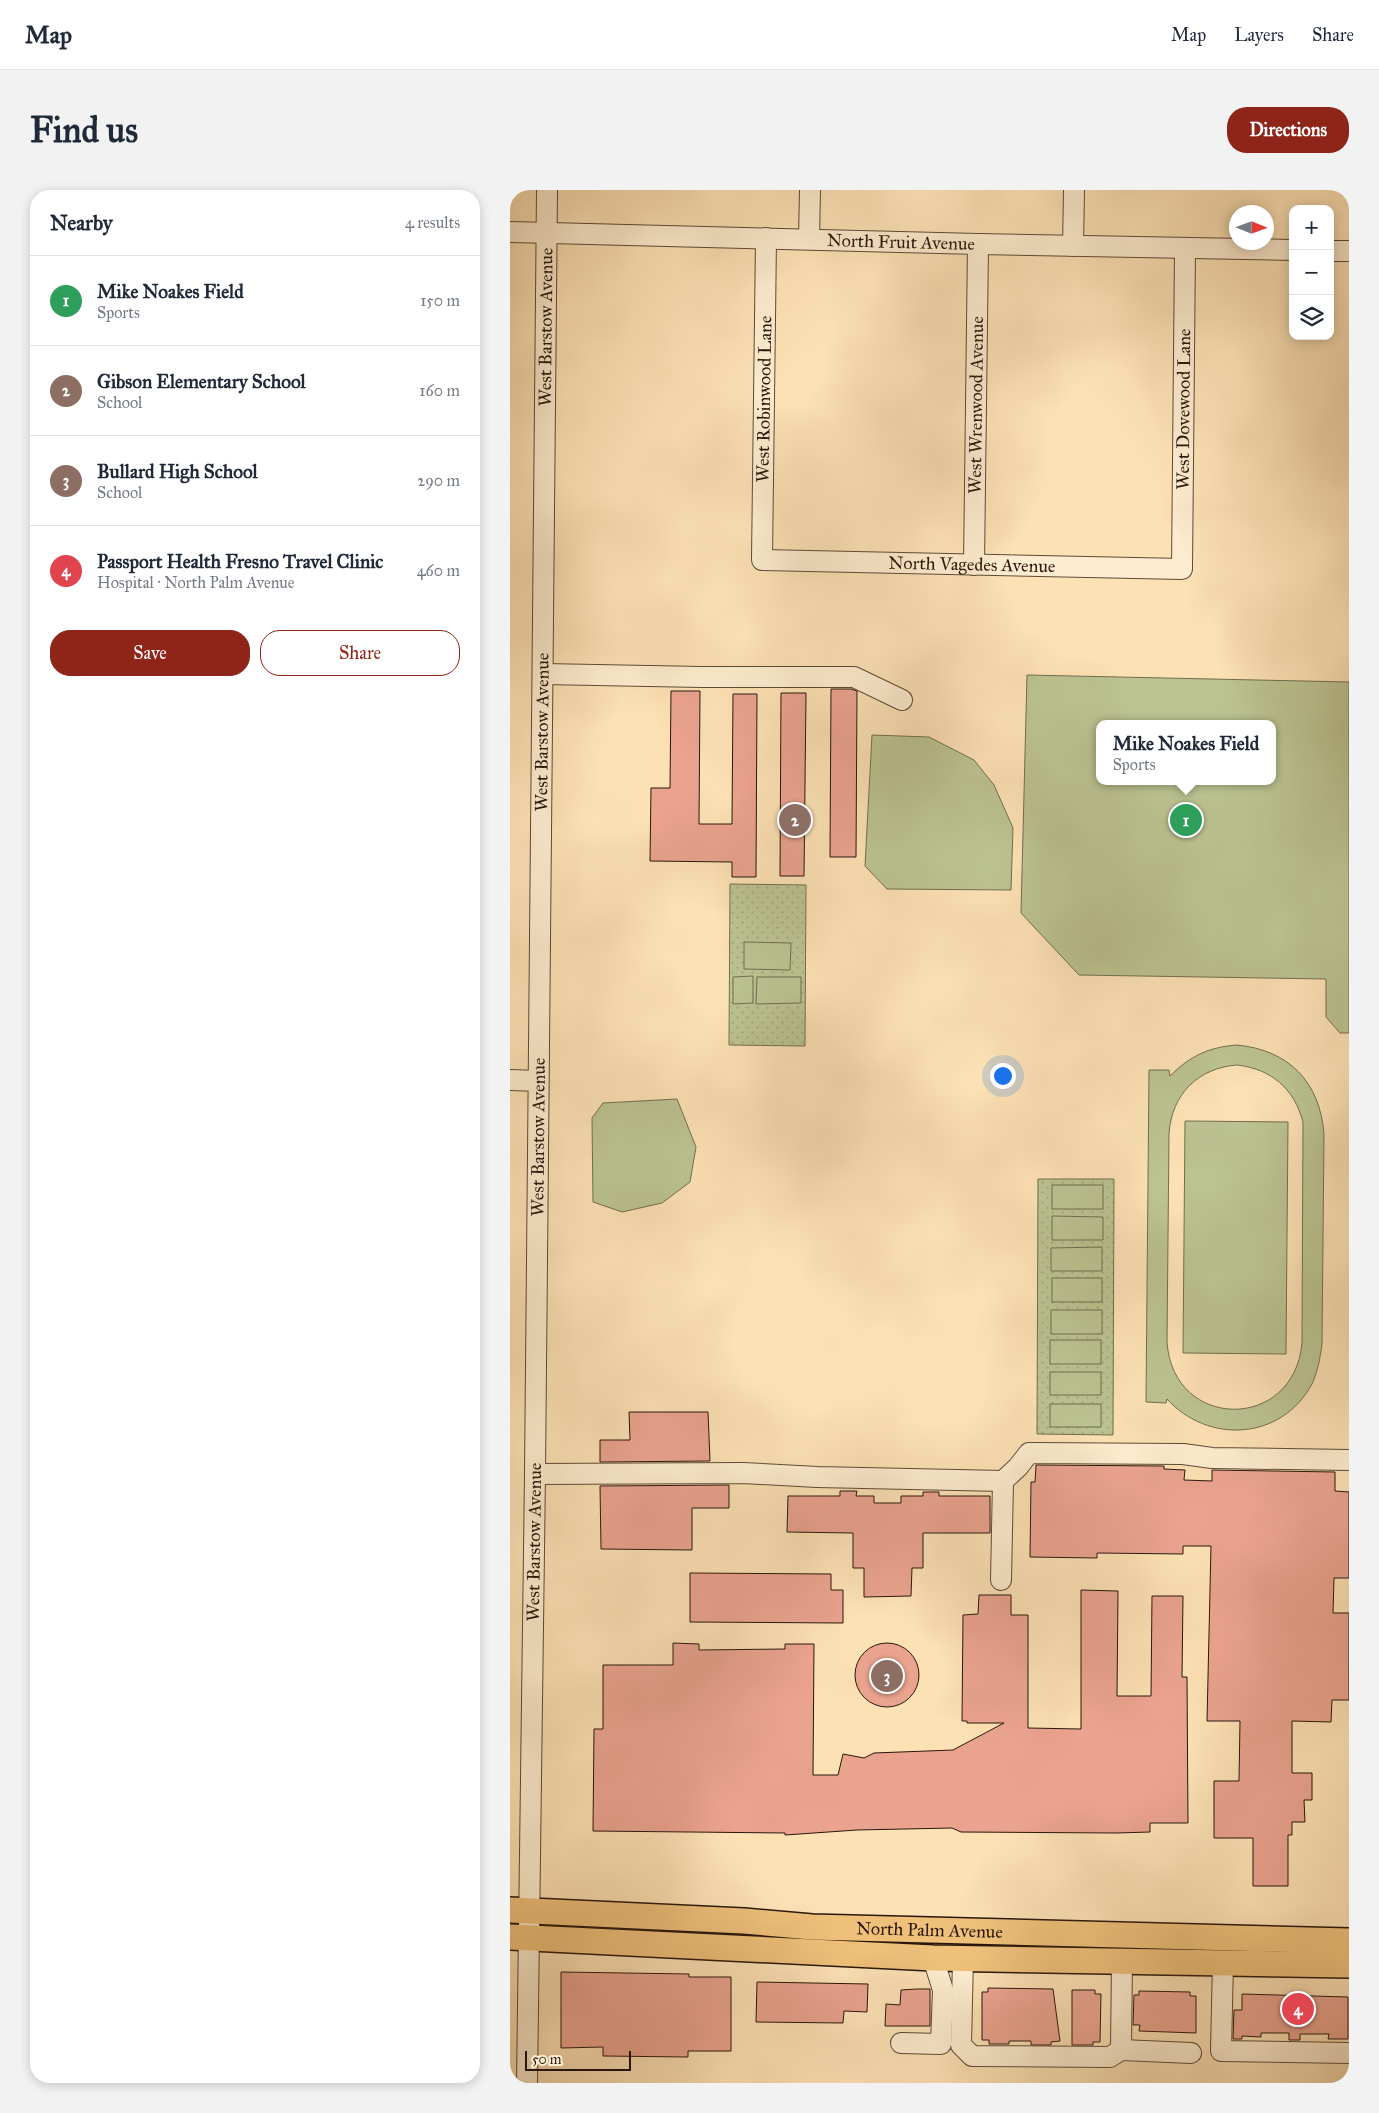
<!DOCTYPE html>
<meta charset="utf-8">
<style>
:root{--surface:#fff;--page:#f2f2f3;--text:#1f2937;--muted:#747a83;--line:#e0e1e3;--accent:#8f2418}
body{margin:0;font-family:"IM FELL Great Primer",serif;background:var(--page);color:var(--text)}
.controls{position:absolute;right:15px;top:15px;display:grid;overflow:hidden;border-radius:10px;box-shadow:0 2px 12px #0003}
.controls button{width:45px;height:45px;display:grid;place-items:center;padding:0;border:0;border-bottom:1px solid var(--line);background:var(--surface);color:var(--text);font:25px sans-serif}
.compass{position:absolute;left:719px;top:15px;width:45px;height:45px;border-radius:50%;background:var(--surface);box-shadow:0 2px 12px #0003;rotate:91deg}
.scale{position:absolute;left:15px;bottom:12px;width:106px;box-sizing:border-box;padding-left:5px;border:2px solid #29170d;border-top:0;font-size:14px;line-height:18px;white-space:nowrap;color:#29170d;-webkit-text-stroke:4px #fdeccf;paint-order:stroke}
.you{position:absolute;left:492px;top:885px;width:18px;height:18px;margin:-12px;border:4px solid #fff;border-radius:50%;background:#1a73e8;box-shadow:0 0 0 8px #1a73e833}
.badge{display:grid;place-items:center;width:32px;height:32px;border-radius:50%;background:var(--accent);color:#fff;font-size:16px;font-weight:700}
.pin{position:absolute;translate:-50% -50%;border:2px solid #fff;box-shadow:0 1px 5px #0006}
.popup{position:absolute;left:586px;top:530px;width:180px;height:65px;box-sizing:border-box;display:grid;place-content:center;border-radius:10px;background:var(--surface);filter:drop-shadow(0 1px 4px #0005);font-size:16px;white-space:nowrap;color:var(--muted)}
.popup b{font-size:19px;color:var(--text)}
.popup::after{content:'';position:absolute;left:50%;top:100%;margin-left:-10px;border:10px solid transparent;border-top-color:var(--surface)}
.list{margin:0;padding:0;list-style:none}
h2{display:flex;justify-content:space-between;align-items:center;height:65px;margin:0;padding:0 20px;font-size:21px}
h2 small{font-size:16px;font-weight:400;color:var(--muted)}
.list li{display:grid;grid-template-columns:32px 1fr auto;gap:15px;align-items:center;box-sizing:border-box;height:90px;padding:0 20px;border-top:1px solid var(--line)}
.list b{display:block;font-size:19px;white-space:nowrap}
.list p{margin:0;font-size:16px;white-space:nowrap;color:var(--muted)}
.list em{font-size:16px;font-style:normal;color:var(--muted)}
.actions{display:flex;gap:10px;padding:15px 20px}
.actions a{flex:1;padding:11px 0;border:1px solid var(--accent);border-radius:20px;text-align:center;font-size:18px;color:var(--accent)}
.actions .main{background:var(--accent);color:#fff}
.icon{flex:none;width:28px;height:28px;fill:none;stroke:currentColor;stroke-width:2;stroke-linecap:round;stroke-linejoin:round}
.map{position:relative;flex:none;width:839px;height:1893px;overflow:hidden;border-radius:20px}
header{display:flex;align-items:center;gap:30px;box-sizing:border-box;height:70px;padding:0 25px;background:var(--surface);border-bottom:1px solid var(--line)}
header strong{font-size:24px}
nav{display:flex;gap:28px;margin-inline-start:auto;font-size:18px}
.intro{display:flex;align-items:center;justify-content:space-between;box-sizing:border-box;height:120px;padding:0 30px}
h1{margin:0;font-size:35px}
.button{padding:12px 22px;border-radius:20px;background:var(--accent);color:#fff;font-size:18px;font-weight:700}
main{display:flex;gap:30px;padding:0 30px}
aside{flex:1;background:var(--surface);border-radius:20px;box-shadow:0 2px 12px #0003}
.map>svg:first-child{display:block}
.grass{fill:url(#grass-dots);stroke:#726d4f}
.garden{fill:#bbc391;stroke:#726d4f;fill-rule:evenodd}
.building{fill:#eaa38f;stroke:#29170d}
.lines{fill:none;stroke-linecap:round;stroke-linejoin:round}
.minor-casing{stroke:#5e4a37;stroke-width:22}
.major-casing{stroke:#29170d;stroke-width:28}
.minor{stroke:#fdeccf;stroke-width:20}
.major{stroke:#eec07a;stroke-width:25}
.labels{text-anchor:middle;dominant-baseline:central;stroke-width:4;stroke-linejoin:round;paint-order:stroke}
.street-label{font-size:18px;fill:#29170d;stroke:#fdeccf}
</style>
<header>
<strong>Map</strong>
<nav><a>Map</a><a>Layers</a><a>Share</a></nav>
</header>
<div class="intro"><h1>Find us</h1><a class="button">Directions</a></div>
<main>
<aside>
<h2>Nearby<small>4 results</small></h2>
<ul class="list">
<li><span class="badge" style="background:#2e9e5b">1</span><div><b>Mike Noakes Field</b><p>Sports</p></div><em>150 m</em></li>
<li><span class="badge" style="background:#8d6e63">2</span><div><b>Gibson Elementary School</b><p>School</p></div><em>160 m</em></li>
<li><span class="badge" style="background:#8d6e63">3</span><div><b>Bullard High School</b><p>School</p></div><em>290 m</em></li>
<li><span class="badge" style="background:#e0444e">4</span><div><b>Passport Health Fresno Travel Clinic</b><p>Hospital · North Palm Avenue</p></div><em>460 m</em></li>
</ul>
<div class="actions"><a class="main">Save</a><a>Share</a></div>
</aside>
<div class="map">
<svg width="839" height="1893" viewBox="0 0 839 1893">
<defs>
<pattern id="grass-dots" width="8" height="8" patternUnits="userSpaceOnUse" patternTransform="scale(1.25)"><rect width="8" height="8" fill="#bbc391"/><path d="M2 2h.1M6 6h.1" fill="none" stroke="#a1a77c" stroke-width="1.8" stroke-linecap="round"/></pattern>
</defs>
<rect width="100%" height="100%" fill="#fce1b5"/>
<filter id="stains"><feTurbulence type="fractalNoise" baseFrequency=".004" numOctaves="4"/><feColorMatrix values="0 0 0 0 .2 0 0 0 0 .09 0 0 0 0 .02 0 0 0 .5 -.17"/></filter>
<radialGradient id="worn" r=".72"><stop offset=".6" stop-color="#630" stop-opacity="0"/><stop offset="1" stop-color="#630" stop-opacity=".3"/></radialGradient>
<g class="grass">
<path d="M220,694L296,695L295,856L219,855Z"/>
<path d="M528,989H604L603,1245L527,1244Z"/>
</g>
<g class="garden">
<path d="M517,485L839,492V843H830L816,827V789L569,785L511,723ZM590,534H762V591H590Z"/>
<path d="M362,545L419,547L464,570L484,595L503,638L501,700L377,699L355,676Z"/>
<path d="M234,752L281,753L280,780L234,779Z"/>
<path d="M243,786V813L223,814V787Z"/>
<path d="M247,787H291V813L246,814Z"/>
<path d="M727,855C779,860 810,892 814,944L812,1154C810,1168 808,1181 802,1194C771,1251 698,1254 657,1209L656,1213L636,1212L639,880H659L660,886C680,866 699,857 727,855ZM727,875C761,879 784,898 793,932L792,1153C784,1242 663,1241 657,1152L659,943C662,904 688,878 727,875Z"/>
<path d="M167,909L186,957L180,992L152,1013L112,1022L83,1012L82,928L93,913Z"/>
<path d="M675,931L778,932L776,1164L673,1163Z"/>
<rect x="542" y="995" width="51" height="24"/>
<path d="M542,1026L593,1027V1050H542Z"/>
<path d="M592,1057V1081H541V1058Z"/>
<rect x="542" y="1088" width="50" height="24"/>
<rect x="541" y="1120" width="51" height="24"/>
<rect x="540" y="1150" width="51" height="24"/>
<rect x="540" y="1182" width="51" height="23"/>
<rect x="540" y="1214" width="51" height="23"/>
</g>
<g class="building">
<path d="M321,499H341L347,501L346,667H320Z"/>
<path d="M161,501H190L189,634H222L223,504H247L246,687H222V672L140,671L141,598H160Z"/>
<path d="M271,503H296L294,686H270Z"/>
<path d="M119,1222H198L200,1271L90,1272V1250H120Z"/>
<path d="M526,1275L654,1276V1279L675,1280L674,1290L702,1291V1280L825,1282V1301L839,1302V1388H824L823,1423H839V1510H822L821,1532L782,1531V1583H802V1610H794L795,1632H782V1645H778V1696H743V1648H704V1591H729L730,1531H697L701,1356H673V1364L587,1363V1368L520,1367L521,1292H525Z"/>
<path d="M219,1295V1318H182V1360L91,1359L90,1296Z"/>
<path d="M330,1301H347L346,1306H364V1313H391V1306H413V1302H429V1306H480V1343H413V1378H402L401,1406L354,1407V1378H343V1343L277,1342L278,1306H330Z"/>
<path d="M180,1383L321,1384V1400H333V1433L180,1432Z"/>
<path d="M571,1400L608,1401L607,1506H641L642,1406H673L672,1487H677L678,1633H640V1642L607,1643L451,1642L442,1638L347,1640L275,1645V1643L83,1641L84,1539H93V1475H163V1453L189,1454V1460L275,1459V1454H304L303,1585H328L333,1564L354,1568L364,1563L443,1560L494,1533H457V1531H452L453,1425L468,1424L469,1405H501V1425H518V1538L571,1539Z"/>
<circle cx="377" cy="1485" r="32"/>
<path d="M51,1782L179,1784V1787H221V1861H178V1867L93,1866V1857L51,1858Z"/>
<path d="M247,1792L358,1794L357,1822L334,1821L333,1833L246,1832Z"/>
<path d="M478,1798L543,1799L550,1851L541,1852V1855H521V1851H499V1854H479V1850H472V1802H478Z"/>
<path d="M407,1799H420V1836H375L376,1814L390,1815L391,1800Z"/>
<path d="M562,1800H585V1804H591L590,1852H583V1855H562Z"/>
<path d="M629,1801L680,1802V1806H686V1843L629,1841L630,1835H623L624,1805H629Z"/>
<path d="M732,1804L838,1807V1849H818L819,1844H790V1850H779V1843H751V1847L732,1846V1849H723L724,1820H732Z"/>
</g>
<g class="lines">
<g class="minor-casing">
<g id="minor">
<path id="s1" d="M0,42L468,54L783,60"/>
<path id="s2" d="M256,48L252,370L672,379L675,58"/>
<path d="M299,49L300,0"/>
<path d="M563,56L564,0"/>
<path d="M820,61H839"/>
<path id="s3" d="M464,375L468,54"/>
<path d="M33,484L192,487H344L392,510"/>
<path d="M0,890L28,891"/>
<path d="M25,1284L233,1283L307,1287L493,1291L508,1277L519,1263L673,1264L702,1268L839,1270"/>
<path d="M491,1390L493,1291"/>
<path d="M453,1769L451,1855L462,1866L600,1867L611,1860L612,1771"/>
<path d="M713,1772L711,1861L839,1863"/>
<path d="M391,1853L431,1854L433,1800L423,1768"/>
<path d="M611,1860L681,1863"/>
<path id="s4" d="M17,1893L25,1284L37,0"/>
</g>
</g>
<g class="major-casing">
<g id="major">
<path id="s5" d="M0,1720L234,1731L302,1737L839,1751"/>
<path d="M0,1747L423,1768L839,1775"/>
</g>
</g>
<use href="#minor" class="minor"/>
<use href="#major" class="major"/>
</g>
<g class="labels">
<g class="street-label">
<text stroke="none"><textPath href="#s1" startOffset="391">North Fruit Avenue</textPath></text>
<text stroke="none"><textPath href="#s4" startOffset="1756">West Barstow Avenue</textPath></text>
<text transform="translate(254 209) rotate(-89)">West Robinwood Lane</text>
<text stroke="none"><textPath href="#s3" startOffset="160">West Wrenwood Avenue</textPath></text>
<text stroke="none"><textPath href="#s2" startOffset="902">West Dovewood Lane</textPath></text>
<text stroke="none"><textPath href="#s2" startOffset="532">North Vagedes Avenue</textPath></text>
<text stroke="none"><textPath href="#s4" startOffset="1351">West Barstow Avenue</textPath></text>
<text stroke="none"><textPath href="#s4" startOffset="946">West Barstow Avenue</textPath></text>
<text stroke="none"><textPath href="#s4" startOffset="541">West Barstow Avenue</textPath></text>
<text stroke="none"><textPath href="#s5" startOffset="420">North Palm Avenue</textPath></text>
</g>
</g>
<rect width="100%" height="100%" filter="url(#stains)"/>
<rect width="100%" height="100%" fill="url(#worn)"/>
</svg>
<div class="controls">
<button>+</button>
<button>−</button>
<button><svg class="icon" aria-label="layers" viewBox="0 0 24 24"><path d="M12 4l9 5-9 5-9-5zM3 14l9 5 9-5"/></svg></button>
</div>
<svg class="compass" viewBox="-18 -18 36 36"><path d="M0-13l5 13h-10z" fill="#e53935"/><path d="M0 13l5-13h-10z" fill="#747a83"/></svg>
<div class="scale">50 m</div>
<div class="you"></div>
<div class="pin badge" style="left:676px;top:630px;background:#2e9e5b">1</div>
<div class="popup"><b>Mike Noakes Field</b>Sports</div>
<div class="pin badge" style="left:285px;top:630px;background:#8d6e63">2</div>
<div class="pin badge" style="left:377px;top:1486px;background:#8d6e63">3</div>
<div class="pin badge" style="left:788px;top:1819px;background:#e0444e">4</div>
</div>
</main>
